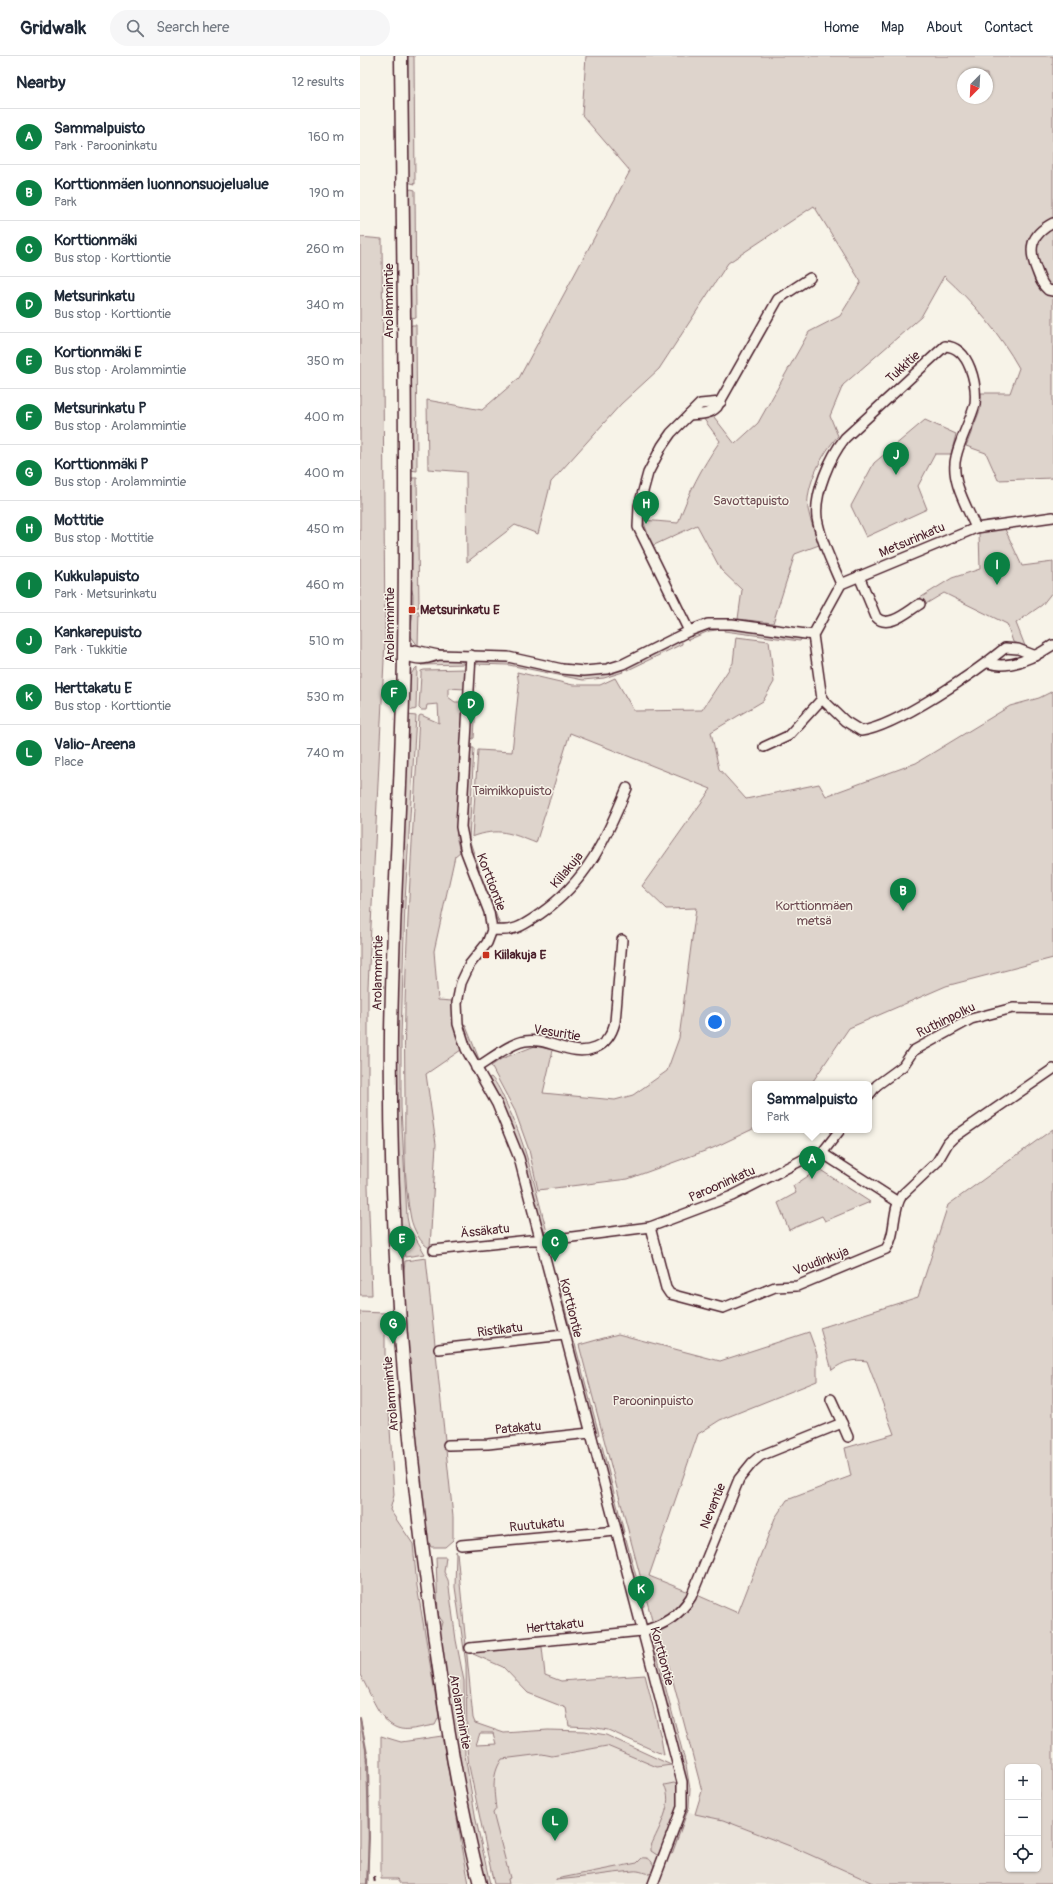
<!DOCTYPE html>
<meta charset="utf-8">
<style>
:root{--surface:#fff;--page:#f6f6f7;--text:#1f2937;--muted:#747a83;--line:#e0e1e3;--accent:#0b8043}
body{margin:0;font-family:Pangolin,sans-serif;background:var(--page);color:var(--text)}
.controls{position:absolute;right:12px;bottom:12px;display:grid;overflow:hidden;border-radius:6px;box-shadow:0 1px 3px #0004}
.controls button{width:36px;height:36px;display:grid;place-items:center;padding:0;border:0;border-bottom:1px solid var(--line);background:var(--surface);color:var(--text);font:20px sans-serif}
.compass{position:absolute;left:597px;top:12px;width:36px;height:36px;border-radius:50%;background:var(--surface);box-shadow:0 1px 3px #0004;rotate:204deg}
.you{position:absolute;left:355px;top:966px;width:14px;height:14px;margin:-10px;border:3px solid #fff;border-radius:50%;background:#1a73e8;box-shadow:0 0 0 6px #1a73e833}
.badge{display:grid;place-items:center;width:26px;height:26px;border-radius:50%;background:var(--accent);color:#fff;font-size:13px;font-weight:700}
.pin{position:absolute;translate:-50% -33px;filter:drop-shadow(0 1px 2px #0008)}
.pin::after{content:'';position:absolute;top:21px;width:14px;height:12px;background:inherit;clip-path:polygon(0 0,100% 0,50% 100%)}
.popup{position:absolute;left:392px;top:1025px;width:120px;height:52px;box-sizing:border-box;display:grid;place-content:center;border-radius:6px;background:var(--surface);filter:drop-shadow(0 1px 3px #0005);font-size:13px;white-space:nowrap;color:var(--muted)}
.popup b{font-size:15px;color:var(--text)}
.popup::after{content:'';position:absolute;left:50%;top:100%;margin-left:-8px;border:8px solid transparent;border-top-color:var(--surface)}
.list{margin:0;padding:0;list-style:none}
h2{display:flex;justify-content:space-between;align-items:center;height:52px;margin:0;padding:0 16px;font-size:17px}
h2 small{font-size:13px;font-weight:400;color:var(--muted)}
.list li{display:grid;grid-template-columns:26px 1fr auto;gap:12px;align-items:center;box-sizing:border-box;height:56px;padding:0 16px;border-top:1px solid var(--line)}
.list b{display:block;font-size:15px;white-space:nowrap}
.list p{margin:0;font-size:13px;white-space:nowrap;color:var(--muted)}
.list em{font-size:13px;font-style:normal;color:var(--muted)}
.icon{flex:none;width:22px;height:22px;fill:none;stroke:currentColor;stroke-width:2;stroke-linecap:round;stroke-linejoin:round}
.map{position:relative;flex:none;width:693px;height:1828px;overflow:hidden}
header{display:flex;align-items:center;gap:24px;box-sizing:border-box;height:56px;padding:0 20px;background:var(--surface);border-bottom:1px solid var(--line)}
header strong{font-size:19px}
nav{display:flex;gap:22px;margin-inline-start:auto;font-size:14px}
.search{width:280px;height:36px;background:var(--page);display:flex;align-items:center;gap:10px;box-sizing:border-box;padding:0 14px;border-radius:22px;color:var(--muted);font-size:15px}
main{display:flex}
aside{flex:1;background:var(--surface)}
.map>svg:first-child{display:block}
.built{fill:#eae3da}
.green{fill:#ded4cc;stroke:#947a7c;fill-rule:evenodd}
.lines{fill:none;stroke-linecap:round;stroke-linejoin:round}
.stream{stroke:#8e7275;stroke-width:2}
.street-casing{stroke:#4a1f2b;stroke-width:12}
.secondary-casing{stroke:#4a1f2b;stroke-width:15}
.street{stroke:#f7f3e8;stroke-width:9}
.secondary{stroke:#f7f3e8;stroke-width:12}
.rail{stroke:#4a1f2b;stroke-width:2;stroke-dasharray:6 3;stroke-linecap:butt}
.poi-dot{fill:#c8321e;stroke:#f7f3e8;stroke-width:1.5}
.labels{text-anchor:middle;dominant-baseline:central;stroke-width:3;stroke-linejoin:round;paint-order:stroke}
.street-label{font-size:13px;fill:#4a1f2b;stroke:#f7f3e8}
.park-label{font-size:13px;fill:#6f4c53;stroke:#f7f3e8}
.poi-label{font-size:13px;font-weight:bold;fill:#4a1f2b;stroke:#f7f3e8;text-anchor:start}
</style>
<header>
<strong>Gridwalk</strong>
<div class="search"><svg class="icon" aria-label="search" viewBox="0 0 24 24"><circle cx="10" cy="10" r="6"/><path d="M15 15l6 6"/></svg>Search here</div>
<nav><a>Home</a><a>Map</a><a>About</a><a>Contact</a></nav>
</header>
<main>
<aside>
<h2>Nearby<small>12 results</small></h2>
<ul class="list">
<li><span class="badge">A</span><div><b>Sammalpuisto</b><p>Park · Parooninkatu</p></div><em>160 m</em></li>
<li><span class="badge">B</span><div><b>Korttionmäen luonnonsuojelualue</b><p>Park</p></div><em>190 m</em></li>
<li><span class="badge">C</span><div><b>Korttionmäki</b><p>Bus stop · Korttiontie</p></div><em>260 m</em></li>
<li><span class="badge">D</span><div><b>Metsurinkatu</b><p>Bus stop · Korttiontie</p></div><em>340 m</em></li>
<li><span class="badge">E</span><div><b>Kortionmäki E</b><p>Bus stop · Arolammintie</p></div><em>350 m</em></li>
<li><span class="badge">F</span><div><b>Metsurinkatu P</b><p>Bus stop · Arolammintie</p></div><em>400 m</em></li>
<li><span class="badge">G</span><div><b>Korttionmäki P</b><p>Bus stop · Arolammintie</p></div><em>400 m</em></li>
<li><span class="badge">H</span><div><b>Mottitie</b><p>Bus stop · Mottitie</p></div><em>450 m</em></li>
<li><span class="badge">I</span><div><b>Kukkulapuisto</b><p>Park · Metsurinkatu</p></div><em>460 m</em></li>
<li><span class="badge">J</span><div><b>Kankarepuisto</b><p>Park · Tukkitie</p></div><em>510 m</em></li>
<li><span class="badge">K</span><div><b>Herttakatu E</b><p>Bus stop · Korttiontie</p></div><em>530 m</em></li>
<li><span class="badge">L</span><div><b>Valio-Areena</b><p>Place</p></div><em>740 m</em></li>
</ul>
</aside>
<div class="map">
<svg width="693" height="1828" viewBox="0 0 693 1828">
<rect width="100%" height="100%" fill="#f7f3e8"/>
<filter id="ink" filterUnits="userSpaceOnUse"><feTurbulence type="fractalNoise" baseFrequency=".025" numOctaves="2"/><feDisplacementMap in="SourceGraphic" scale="8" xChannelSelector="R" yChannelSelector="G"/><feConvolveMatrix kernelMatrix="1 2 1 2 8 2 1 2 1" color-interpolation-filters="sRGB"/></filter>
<g filter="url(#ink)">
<path class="built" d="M247,1690L311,1709L316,1730L317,1751L335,1758L363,1764L435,1792L515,1828H149L132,1757L135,1713L142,1703L182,1698L192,1700Z"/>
<g class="green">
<path d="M45,0H54L55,128L47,126Z"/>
<path d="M226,0H693V422L638,424L626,397L606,390L620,354L621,337H650L659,312C640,278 614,247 584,220L561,261L483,329L470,360L478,380C463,396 445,430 448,453C450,465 456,478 459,489L435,498L413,567L378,563L382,534L361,514L337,469L292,490L283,464L318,467C330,434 340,414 360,385L343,362L354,361L375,388L398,367L449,276L480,260L501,226L454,150L368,207L299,313L261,348L191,426L178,478L155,469L107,506L106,416L68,413L67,344L122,354L159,322L270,115L222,59ZM603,18H627V42H603Z"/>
<path d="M51,133L55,134L56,262L50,261L47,257L48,135Z"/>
<path d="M0,181L22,183L25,584L8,931V1130L12,1239H0Z"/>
<path d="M52,269H56L57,415L50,414L48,272Z"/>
<path d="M565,364L596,378L591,398H575L558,430L567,453L506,481L491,450L514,407Z"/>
<path d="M50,422H57L59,551L53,552V539L49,522Z"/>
<path d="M644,471L662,510L693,506V535L682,549L656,567L665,590L653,586L647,568L584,537L564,549L560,542L592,522L620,513L619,476Z"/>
<path d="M53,555H59L58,590L50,579Z"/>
<path d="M357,571V574L349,575L328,584L326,582L341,574Z"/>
<path d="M365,572L442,582L440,585L364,575Z"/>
<path d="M376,581L409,585L414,626L403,645L351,676L359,713L386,743L459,728L466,740L556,707L650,650L679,642L693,635V902L586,930L489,972L451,1028H395V1072L353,1092L268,1123L178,1134L169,1094L155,1055L131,1010L141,1003L175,990L193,994L183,1037L255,1044L273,1039L307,1015L319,982L336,852L306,853L282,830L351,733L210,677L176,787C150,777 139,771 112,781L118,694L152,696L159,630L157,616L213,629H240L255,622L274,655L342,654L373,607Z"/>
<path d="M322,583V588L268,614L267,610Z"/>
<path d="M96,604H100L105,608L61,609L74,605Z"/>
<path d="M122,604C129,604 136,603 143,604C183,610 222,630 261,612L263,616L244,622L223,624L149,609L115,608Z"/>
<path d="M57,611L56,653L49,655L47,652C48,638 45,621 57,611Z"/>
<path d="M106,613L105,633L88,632V641L95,646H104L97,772V784L100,796L95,800L74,895L78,944L92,945L95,976L101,994L66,1018L76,1088L70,1192C61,1189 53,1172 51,1163C43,1127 45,1076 45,1039C42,912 53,786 59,660L61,659L79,667L78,648L67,649L66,654H61L59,652L61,619V615L64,614Z"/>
<path d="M112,647H116L114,682L112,683L110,682Z"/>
<path d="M47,659L56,660L45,845L41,981V1052L47,1161L49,1171L65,1198L45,1201L39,1171L35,980Z"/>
<path d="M110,692H114L109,783L120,815L118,816L107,787L106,776Z"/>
<path d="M122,822L140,869H139L120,823Z"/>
<path d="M105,968L119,1003L109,988L103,969Z"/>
<path d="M131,1021C137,1027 142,1038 145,1045C166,1086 175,1132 187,1176L185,1177L182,1171C168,1119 155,1069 129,1022Z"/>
<path d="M693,1073V1828H515L435,1792L363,1764L335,1758L342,1735L305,1595L300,1599L294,1576L303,1572L337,1539L378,1557L415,1462L427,1444L491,1420L485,1392L534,1378L507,1305C493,1303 484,1305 472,1314L460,1272L558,1241L588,1149ZM648,1711H678V1813H648Z"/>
<path d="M459,1113L510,1146L465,1165L462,1160L429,1174L418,1147L436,1137L433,1130Z"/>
<path d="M66,1202L93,1461V1484L85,1491H71L65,1477L54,1385L43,1227L45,1205Z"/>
<path d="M198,1231L200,1233L210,1272L207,1273L197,1232Z"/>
<path d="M0,1256L25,1257V1301L31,1320L29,1356L34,1439L30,1454L53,1488L57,1530L79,1661L75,1669C65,1670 51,1675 41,1673C19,1669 11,1636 0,1619Z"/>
<path d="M449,1276L457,1298V1325L360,1364L338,1378L289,1520L329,1536C320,1552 309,1559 293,1568L219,1289L258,1278L360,1305Z"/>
<path d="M213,1287L215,1288L239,1378L237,1381H236L211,1288Z"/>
<path d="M238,1385L241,1386L264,1476L261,1478L237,1386Z"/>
<path d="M262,1482L266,1483L284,1550L280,1551Z"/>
<path d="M96,1495L97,1496L113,1662L115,1667L144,1677L188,1674L224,1675L246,1679L311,1709L297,1711L247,1690L192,1700L182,1698L142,1703C131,1719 134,1735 136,1753L133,1757L150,1822L148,1823L149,1828H134L133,1824L109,1710L107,1692L106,1608L95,1531ZM120,1677H133L136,1688L116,1689Z"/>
<path d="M76,1501H86L84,1516L88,1524L96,1584L104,1625L105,1699L116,1764L130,1828H125L110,1764L79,1581L83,1566L78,1559Z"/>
<path d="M290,1587L294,1588L326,1709L330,1733L329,1751L312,1798L309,1797L326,1751L327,1734Z"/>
<path d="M182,1591L185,1619L201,1625L285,1619L301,1682L304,1699L248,1674L231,1671L209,1670L206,1652L168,1637L143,1611L113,1598L117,1595Z"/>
<path d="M0,1663C6,1683 6,1703 7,1724C9,1759 8,1793 8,1828H0Z"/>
<path d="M21,1680L41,1686L82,1680L109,1828H41L37,1823H21Z"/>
<path d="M314,1727L318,1729L317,1750L300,1797L297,1799L291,1795V1790C298,1773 315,1747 304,1729Z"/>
<path d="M282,1802C289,1801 291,1804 294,1810L291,1818C285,1818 280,1814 273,1815C247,1817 222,1822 196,1824V1823L277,1807Z"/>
</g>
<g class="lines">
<path class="stream" d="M0,1662L8,1703L9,1782L7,1828"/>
<g class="street-casing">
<g id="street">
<path d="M693,167C670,179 668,193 677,215C680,223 682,229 688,234L693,235"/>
<path d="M329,359C340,358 349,359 357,351L418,243L450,222"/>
<path d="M499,520L516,561C528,574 548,555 560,548"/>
<path d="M481,528C472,507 461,485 457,462C454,437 470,401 485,382L585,290C610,291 617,329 615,348C610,366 600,383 596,401C590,424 607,451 616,472"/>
<path d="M329,575L278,471L279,450L288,417L302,390L311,377L340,348L361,346"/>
<path d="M453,579L462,643L485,665L501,675C536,671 617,615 645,592L658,593L676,600"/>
<path d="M44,598L55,594L78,599L148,601L202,613L224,615L247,613L263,608L329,575L348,568H372L453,579L481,528L616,472L693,461"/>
<path d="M44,598C57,605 64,604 78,599"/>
<path d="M111,599L101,771L106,796L129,856L132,874L127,887L110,908L101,927L97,947L98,968L106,993L137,1048L159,1102L322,1726V1751L293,1828"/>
<path d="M628,607C650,614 675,601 693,589"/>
<path d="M404,691L428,680L462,643"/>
<path d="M132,874C155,876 162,870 180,858C227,825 246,783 267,732"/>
<path d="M116,1012C130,1004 150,987 165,985C189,981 211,1002 235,992C247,987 252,978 255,966L262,884"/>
<path d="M509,1039L517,1029L543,1010L553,995L611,963L653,952L693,953"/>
<path d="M462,1097L480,1074"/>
<path d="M290,1171L306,1232L310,1238L363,1252L415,1231L437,1230L526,1193C537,1177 531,1156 542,1139L577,1106L588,1087L593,1082L693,1013"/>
<path d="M74,1194L170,1184H189L290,1171L372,1140L448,1101L462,1097L538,1146"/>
<path d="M79,1293L204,1279"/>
<path d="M482,1367L488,1381"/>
<path d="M88,1389L128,1388L230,1377"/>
<path d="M101,1489L256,1475"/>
<path d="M110,1592L282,1575C303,1570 320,1559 331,1541L379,1423L392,1407L400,1400L482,1367L471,1343"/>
</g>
</g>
<g class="secondary-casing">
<path id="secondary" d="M41,0C43,200 47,400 44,599C42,725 33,851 31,977C29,1158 42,1340 66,1519C80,1623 94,1727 120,1828"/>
</g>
<use href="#street" class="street"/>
<use href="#secondary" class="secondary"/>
<path class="rail" d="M14,1820L15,1828"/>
</g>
</g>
<g class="poi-dot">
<rect x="48" y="550" width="8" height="8" rx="2"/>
<rect x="122" y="895" width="8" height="8" rx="2"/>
</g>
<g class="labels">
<g class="street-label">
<text transform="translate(29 245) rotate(-90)">Arolammintie</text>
<text transform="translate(543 311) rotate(-42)">Tukkitie</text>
<text transform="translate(552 484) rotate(-23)">Metsurinkatu</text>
<text transform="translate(30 569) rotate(-90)">Arolammintie</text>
<text transform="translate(207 814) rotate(-50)">Kiilakuja</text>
<text transform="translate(131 826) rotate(69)">Korttiontie</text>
<text transform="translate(18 917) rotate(-89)">Arolammintie</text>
<text transform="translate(586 964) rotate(-26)">Ruthinpolku</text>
<text transform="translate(197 977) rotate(9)">Vesuritie</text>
<text transform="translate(362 1128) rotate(-24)">Parooninkatu</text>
<text transform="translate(125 1175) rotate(-6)">Ässäkatu</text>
<text transform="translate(461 1205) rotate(-21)">Voudinkuja</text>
<text transform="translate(211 1252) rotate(76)">Korttiontie</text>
<text transform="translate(140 1274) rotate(-7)">Ristikatu</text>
<text transform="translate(31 1338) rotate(-95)">Arolammintie</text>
<text transform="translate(158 1372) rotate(-5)">Patakatu</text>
<text transform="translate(353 1450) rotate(-68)">Nevantie</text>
<text transform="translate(177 1469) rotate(-5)">Ruutukatu</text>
<text transform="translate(195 1570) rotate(-6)">Herttakatu</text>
<text transform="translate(302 1600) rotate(75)">Korttiontie</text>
<text transform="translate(100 1656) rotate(80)">Arolammintie</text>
</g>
<g class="park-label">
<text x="391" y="445">Savottapuisto</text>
<text x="152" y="735">Taimikkopuisto</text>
<text x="454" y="850">Korttionmäen<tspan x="454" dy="15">metsä</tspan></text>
<text x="293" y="1345">Parooninpuisto</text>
</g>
<g class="poi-label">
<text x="60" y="554">Metsurinkatu E</text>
<text x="134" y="899">Kiilakuja E</text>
</g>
</g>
</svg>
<div class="controls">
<button>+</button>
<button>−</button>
<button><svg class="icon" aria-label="locate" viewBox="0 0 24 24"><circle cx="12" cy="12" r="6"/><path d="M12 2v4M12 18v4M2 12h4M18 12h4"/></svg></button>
</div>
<svg class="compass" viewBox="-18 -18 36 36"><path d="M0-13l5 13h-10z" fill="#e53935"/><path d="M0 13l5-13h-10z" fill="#747a83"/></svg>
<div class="you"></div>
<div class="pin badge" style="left:452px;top:1123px">A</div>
<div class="popup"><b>Sammalpuisto</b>Park</div>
<div class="pin badge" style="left:543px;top:855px">B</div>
<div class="pin badge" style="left:195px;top:1206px">C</div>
<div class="pin badge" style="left:111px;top:668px">D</div>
<div class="pin badge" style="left:42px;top:1203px">E</div>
<div class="pin badge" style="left:34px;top:657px">F</div>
<div class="pin badge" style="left:33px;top:1288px">G</div>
<div class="pin badge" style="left:286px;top:468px">H</div>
<div class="pin badge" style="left:637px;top:529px">I</div>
<div class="pin badge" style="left:536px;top:419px">J</div>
<div class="pin badge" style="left:281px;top:1553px">K</div>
<div class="pin badge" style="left:195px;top:1785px">L</div>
</div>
</main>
